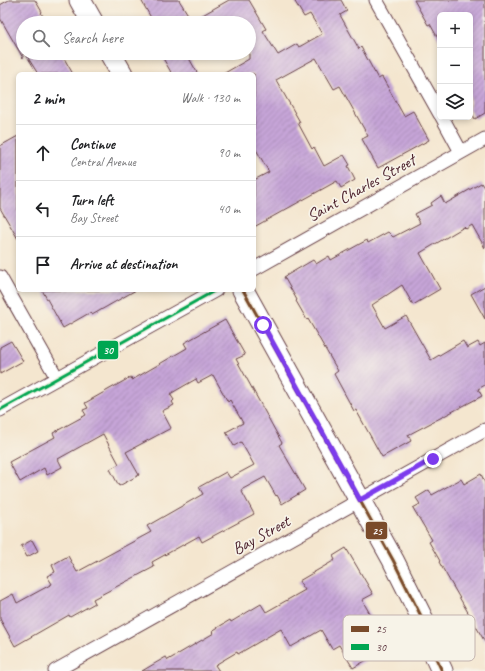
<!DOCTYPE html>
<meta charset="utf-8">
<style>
:root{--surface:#fff;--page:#f2f2f2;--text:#202124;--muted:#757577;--line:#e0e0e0}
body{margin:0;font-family:Caveat,sans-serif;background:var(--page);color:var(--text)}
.controls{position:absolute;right:12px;top:12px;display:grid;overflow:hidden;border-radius:6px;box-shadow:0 2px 6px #0003}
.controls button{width:36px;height:36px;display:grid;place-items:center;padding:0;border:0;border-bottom:1px solid var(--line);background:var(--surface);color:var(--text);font:20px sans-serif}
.stop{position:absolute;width:12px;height:12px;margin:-9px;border:3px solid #7c3aed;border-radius:50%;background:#fff}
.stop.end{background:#7c3aed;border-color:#fff;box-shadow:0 1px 4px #0008}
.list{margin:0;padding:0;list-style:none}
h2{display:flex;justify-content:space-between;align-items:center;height:52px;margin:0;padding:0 16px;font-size:17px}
h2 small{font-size:13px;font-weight:400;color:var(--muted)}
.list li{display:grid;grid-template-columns:26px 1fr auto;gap:12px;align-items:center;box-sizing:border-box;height:56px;padding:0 16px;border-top:1px solid var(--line)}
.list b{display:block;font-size:15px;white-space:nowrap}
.list p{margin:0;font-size:13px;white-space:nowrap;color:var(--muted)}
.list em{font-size:13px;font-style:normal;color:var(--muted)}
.icon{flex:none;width:22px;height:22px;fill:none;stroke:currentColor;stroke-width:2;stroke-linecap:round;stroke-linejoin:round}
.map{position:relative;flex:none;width:485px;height:671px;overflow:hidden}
.search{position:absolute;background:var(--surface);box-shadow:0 2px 6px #0003;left:16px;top:16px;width:240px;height:44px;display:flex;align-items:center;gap:10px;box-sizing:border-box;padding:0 14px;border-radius:22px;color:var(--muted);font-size:15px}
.panel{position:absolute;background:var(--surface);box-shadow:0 2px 6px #0003;left:16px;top:72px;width:240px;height:220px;border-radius:6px}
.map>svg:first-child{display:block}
.building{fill:url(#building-hatch)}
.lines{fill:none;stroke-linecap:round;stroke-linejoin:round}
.minor-casing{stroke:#643d44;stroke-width:15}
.primary-casing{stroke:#643d44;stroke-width:23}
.minor{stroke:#fff;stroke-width:13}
.primary{stroke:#fff;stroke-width:21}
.bus-1-casing{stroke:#f7f3e8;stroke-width:6}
.bus-2-casing{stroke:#f7f3e8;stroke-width:6}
.bus-1{stroke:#7a4b2a;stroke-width:3}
.bus-2{stroke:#00a651;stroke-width:3}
.route{stroke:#7c3aed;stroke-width:5}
.labels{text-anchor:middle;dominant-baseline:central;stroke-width:3.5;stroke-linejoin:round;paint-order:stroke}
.street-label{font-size:17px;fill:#4a1f2b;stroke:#f7f3e8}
.key{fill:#f7f3e8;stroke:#c3b3af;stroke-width:1}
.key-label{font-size:11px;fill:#4a1f2b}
.line-badge{stroke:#f7f3e8;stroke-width:1.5}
.badge-label{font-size:11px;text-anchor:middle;font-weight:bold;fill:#fff}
</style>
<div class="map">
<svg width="485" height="671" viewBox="0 0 485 671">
<defs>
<pattern id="building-hatch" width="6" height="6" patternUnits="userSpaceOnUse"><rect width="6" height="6" fill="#c6a5d8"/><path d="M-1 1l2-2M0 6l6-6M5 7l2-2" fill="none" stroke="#a386af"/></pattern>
</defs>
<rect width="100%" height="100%" fill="#f7f3e8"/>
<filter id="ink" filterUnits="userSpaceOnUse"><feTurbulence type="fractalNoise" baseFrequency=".025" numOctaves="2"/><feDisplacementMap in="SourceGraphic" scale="8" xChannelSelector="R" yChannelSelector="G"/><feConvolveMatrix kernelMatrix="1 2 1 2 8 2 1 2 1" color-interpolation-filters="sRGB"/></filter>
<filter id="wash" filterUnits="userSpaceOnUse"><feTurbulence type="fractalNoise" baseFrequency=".012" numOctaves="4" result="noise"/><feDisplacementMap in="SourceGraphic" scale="16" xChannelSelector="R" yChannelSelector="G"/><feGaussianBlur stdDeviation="0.9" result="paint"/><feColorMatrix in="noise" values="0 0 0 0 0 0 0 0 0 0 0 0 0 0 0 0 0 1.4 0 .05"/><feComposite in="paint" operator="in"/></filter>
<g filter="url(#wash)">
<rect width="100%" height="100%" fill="#f4e6cf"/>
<g id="blocks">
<g class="building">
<path d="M9,0H35L42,12L41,13L47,23H23V58L0,18V5Z"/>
<path d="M141,0H179L192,21L229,0H249L266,29L263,31L278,55L297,44L299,47L322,34L310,14L304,17L294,0H341L347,11L340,15L359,49L361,47L378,79L382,77L404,116L413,111L429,140L378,168L362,139L368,136L340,86L334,89L316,58L276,80L300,122L298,123L312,149L314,147L324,166L344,155L350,165L348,166L355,180L341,188L337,181L254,227V180L269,172L254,146V74H223L249,59V23H154Z"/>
<path d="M414,0H485V113L475,119L470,109V15H440V42L430,24L428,25Z"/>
<path d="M25,53H61L73,74H38Z"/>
<path d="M160,53H186L198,74H172Z"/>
<path d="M18,136V239L0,208V146Z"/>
<path d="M481,183L485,189V248L472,225L466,229L464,227L420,253L440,289L413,305L402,285L372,305L385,328L406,316L431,360L463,341L467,348L478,342L480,346L485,343V385L478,389L482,396L408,435L411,441L382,457L356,410L354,411L334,374L338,371L308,319L307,320L296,301L297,300L284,277L313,260L316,264L329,256L331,260L367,240L368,243L388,232L393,237L420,223L415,214L432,205L431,203L441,196L445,204Z"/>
<path d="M485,286V319L471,294Z"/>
<path d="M42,290H136L92,315L91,312L63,328Z"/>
<path d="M225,320L245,355L236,359L282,443L279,445L305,490L282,504L277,495L276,496L265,477L241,490L254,514L202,542L199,536L152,562L154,567L93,599L95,603L70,617L69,615L15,646L0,619V601L13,594L17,603L52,584L47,576L55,572L52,565L68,556L77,572L151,532L147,526L203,494L199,487L226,472L230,478L254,465L241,442L234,446L226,432L243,423L230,400L228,402L213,375L198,383L196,379L170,394L174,400L172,402L174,405L162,411L171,428L126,452L139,475L119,486L110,469L119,464L103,434L58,459L62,467L47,475L44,468L20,482L9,462L55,437L53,433L86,415L83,410L88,408L85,403L131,377L132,380L187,348L184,343Z"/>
<path d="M11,341L23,361L0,374V347Z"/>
<path d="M481,474L485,483V642L439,562L440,561L429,542L432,540L413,508L420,504L416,498L429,490L432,495L461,479L464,484Z"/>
<path d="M32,540L38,551L27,557L21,546Z"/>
<path d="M346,548L373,594L362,600L389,647L353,668L339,645L332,649L321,630L291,647L281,629L238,654L237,652L215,665L219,671H142L166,657L168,660L214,633L212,631L230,620L231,622L261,604L266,612L305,590L299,581L335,560L333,556Z"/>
</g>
</g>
</g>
<g filter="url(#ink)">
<use href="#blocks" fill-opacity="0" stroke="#643d44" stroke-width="1"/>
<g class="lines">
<g class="minor-casing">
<g id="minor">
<path d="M376,0L440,114"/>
<path d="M442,117L461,152"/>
<path d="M254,269L485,139"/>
<path d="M0,277L57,378"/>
<path d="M0,410L216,290"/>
<path d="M55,671L485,430"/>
</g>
</g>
<g class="primary-casing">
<g id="primary">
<path d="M80,0L93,23"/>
<path d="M110,53L122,74"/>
<path d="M243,290L393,560L423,620L430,635L436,658L442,671"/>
</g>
</g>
<use href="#minor" class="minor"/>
<use href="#primary" class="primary"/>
<g class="bus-1-casing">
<path id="bus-1" d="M243,290L393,560L423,620L430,635L436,658L442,671"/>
</g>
<g class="bus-2-casing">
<path id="bus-2" d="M0,410L216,290"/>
</g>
<use href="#bus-1" class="bus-1"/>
<use href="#bus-2" class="bus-2"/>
</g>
</g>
<g class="lines" filter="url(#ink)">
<path class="route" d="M263,325L360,500L433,459"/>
</g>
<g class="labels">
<g class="street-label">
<text transform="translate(361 188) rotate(-29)">Saint Charles Street</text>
<text transform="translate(261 535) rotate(-29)">Bay Street</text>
</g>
</g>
<rect x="343" y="615" width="132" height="46" rx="6" class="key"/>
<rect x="351" y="626" width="18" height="6" fill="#7a4b2a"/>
<rect x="351" y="644" width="18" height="6" fill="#00a651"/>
<g class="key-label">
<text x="376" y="633">25</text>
<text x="376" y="651">30</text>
</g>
<g class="line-badge">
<rect x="97" y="340" width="22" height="20" rx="4" fill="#00a651"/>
<rect x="365" y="521" width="23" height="19" rx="4" fill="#7a4b2a"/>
</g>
<g class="badge-label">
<text x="108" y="354">30</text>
<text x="377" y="535">25</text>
</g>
</svg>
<div class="controls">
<button>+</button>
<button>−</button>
<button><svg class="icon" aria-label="layers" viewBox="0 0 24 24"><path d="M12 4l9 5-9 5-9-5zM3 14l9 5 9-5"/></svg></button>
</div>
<div class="stop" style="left:263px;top:325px"></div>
<div class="stop end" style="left:433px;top:459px"></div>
<div class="search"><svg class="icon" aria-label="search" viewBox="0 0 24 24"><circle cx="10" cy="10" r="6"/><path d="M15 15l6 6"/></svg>Search here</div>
<section class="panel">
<h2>2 min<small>Walk · 130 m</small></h2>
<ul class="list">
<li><svg class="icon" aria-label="ahead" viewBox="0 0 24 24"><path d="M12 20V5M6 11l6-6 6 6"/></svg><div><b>Continue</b><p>Central Avenue</p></div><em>90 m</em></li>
<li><svg class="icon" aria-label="left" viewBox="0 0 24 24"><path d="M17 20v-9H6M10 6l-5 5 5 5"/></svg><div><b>Turn left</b><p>Bay Street</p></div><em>40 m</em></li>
<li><svg class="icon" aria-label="arrive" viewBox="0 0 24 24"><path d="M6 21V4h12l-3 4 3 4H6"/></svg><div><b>Arrive at destination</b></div></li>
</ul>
</section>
</div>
